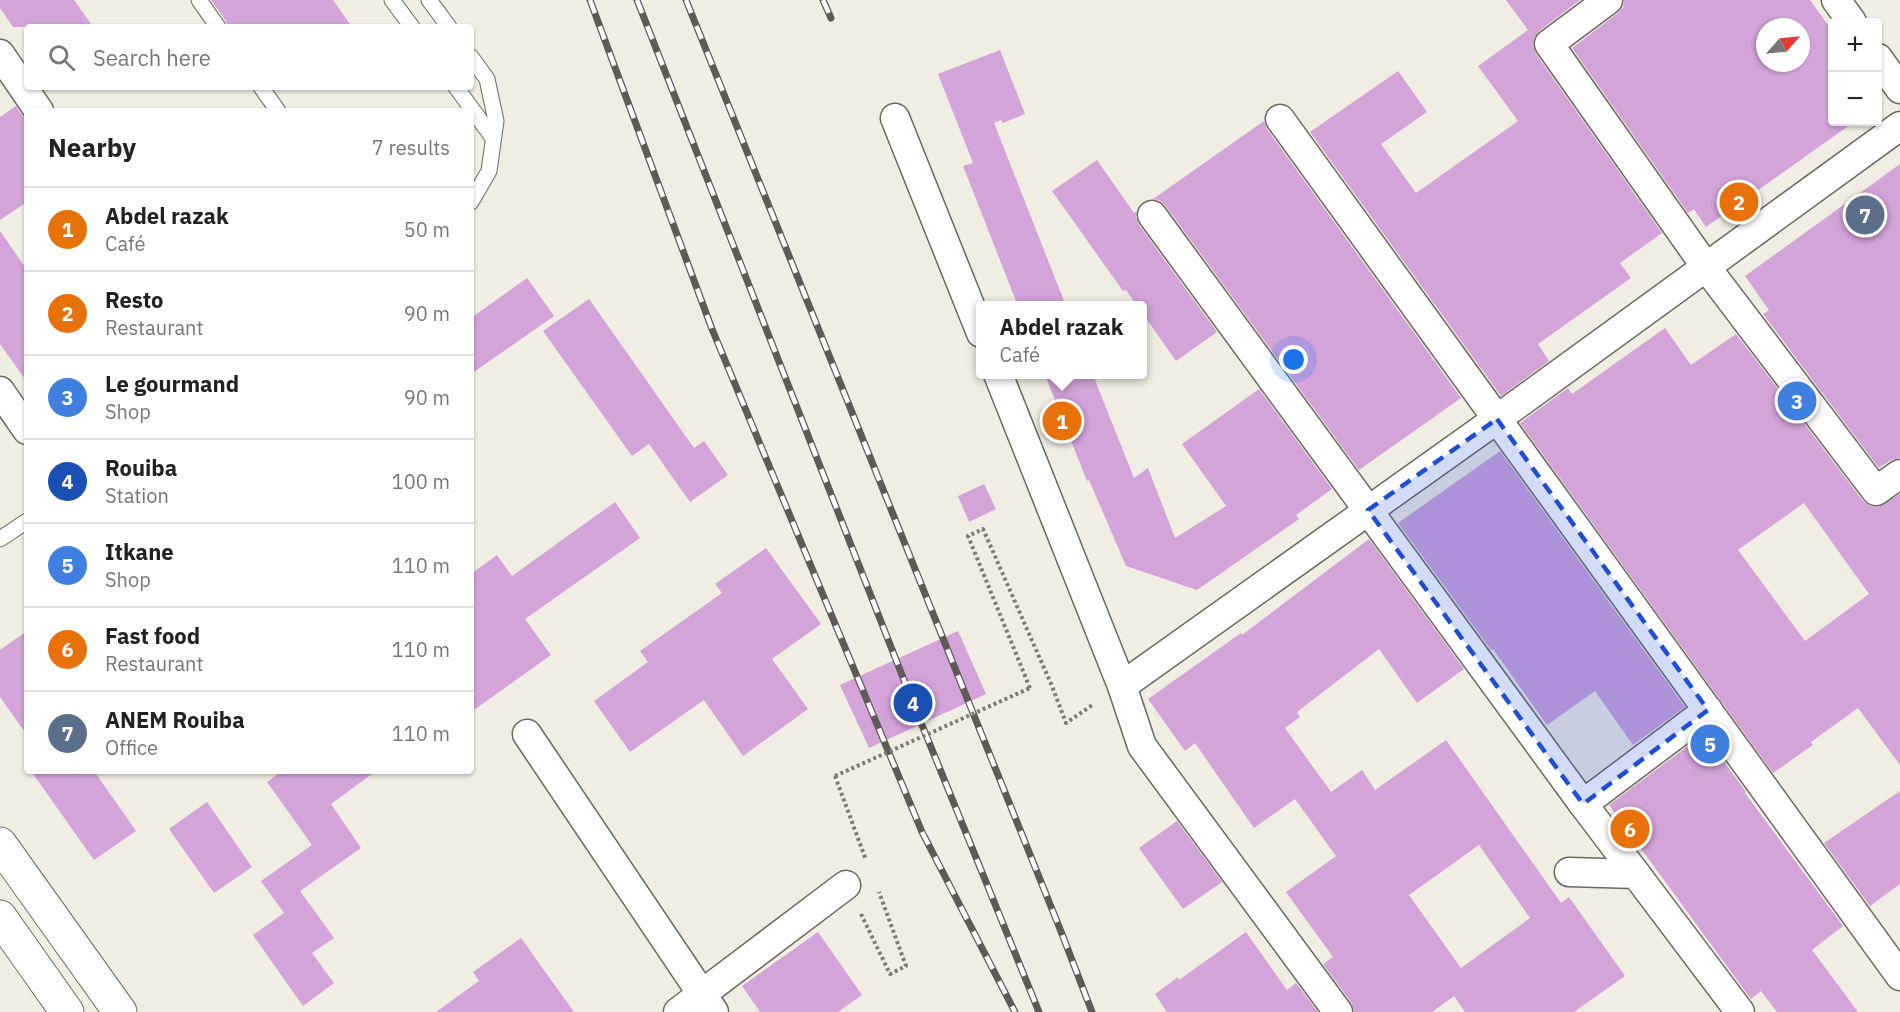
<!DOCTYPE html>
<meta charset="utf-8">
<style>
:root{--surface:#fff;--page:#f2f2f2;--text:#222;--muted:#767676;--line:#e0e0e0;--accent:#0f766e}
body{margin:0;font-family:"IBM Plex Sans",sans-serif;background:var(--page);color:var(--text)}
.controls{position:absolute;right:18px;top:18px;display:grid;overflow:hidden;border-radius:6px;box-shadow:0 2px 4px #0004}
.controls button{width:54px;height:54px;display:grid;place-items:center;padding:0;border:0;border-bottom:2px solid var(--line);background:var(--surface);color:var(--text);font:30px sans-serif}
.compass{position:absolute;left:1756px;top:18px;width:54px;height:54px;border-radius:50%;background:var(--surface);box-shadow:0 2px 4px #0004;rotate:63deg}
.you{position:absolute;left:1294px;top:360px;width:21px;height:21px;margin:-15px;border:4px solid #fff;border-radius:50%;background:#1a73e8;box-shadow:0 0 0 9px #1a73e833}
.badge{display:grid;place-items:center;width:39px;height:39px;border-radius:50%;background:var(--accent);color:#fff;font-size:20px;font-weight:700}
.pin{position:absolute;translate:-50% -50%;border:3px solid #fff;box-shadow:0 2px 6px #0006}
.popup{position:absolute;left:976px;top:301px;width:171px;height:78px;box-sizing:border-box;display:grid;place-content:center;border-radius:6px;background:var(--surface);filter:drop-shadow(0 2px 4px #0005);font-size:20px;white-space:nowrap;color:var(--muted)}
.popup b{font-size:22px;color:var(--text)}
.popup::after{content:'';position:absolute;left:50%;top:100%;margin-left:-12px;border:12px solid transparent;border-top-color:var(--surface)}
.list{margin:0;padding:0;list-style:none}
h2{display:flex;justify-content:space-between;align-items:center;height:78px;margin:0;padding:0 24px;font-size:26px}
h2 small{font-size:20px;font-weight:400;color:var(--muted)}
.list li{display:grid;grid-template-columns:39px 1fr auto;gap:18px;align-items:center;box-sizing:border-box;height:84px;padding:0 24px;border-top:2px solid var(--line)}
.list b{display:block;font-size:22px;white-space:nowrap}
.list p{margin:0;font-size:20px;white-space:nowrap;color:var(--muted)}
.list em{font-size:20px;font-style:normal;color:var(--muted)}
.icon{flex:none;width:33px;height:33px;fill:none;stroke:currentColor;stroke-width:2;stroke-linecap:round;stroke-linejoin:round}
.map{position:relative;flex:none;width:1900px;height:1012px;overflow:hidden}
.search{position:absolute;background:var(--surface);box-shadow:0 2px 4px #0004;left:24px;top:24px;width:450px;height:66px;display:flex;align-items:center;gap:15px;box-sizing:border-box;padding:0 21px;border-radius:6px;color:var(--muted);font-size:22px}
.panel{position:absolute;background:var(--surface);box-shadow:0 2px 4px #0004;left:24px;top:108px;width:450px;height:666px;border-radius:6px}
.map>svg:first-child{display:block}
.building{fill:#d3a3da;fill-rule:evenodd}
.lines{fill:none;stroke-linecap:round;stroke-linejoin:round}
.lane-casing{stroke:#6b695f;stroke-width:17}
.street-casing{stroke:#6b695f;stroke-width:31}
.secondary-casing{stroke:#6b695f;stroke-width:35}
.path{stroke:#7d7c74;stroke-width:4;stroke-dasharray:3 3;stroke-linecap:butt}
.lane{stroke:#fff;stroke-width:15}
.street{stroke:#fff;stroke-width:28}
.secondary{stroke:#fff;stroke-width:33}
.rail-casing{stroke:#5c5b54;stroke-width:7}
.rail{stroke:#fff;stroke-width:4.5;stroke-dasharray:14;stroke-linecap:butt}
.path-bridge{stroke:#7d7c74;stroke-width:4;stroke-dasharray:3 3;stroke-linecap:butt}
.marked{fill:#1d4ed8;fill-opacity:0.2;stroke:#1d4ed8;stroke-width:4.5;stroke-dasharray:12 8;stroke-linejoin:round}
</style>
<div class="map">
<svg width="1900" height="1012" viewBox="0 0 1900 1012">
<rect width="100%" height="100%" fill="#f0eee2"/>
<g class="building">
<path d="M0,0H74L93,27H13L0,8Z"/>
<path d="M211,0H333L352,27H228L226,21Z"/>
<path d="M1506,0H1580L1539,31L1534,38L1533,46L1536,54L1662,233L1620,263L1631,278L1538,344L1549,361L1501,396L1310,132L1398,71L1427,112L1381,144L1416,193L1518,121L1478,66L1528,30Z"/>
<path d="M1624,0H1810L1833,32V122H1854L1706,227L1694,209L1688,213L1572,48L1618,13L1623,7ZM1765,27H1801V63H1765Z"/>
<path d="M1000,50L1025,114L1003,123L1001,120L994,123L1066,306H1018L963,166L973,163L938,74Z"/>
<path d="M16,106L27,122V202L0,220V117Z"/>
<path d="M1264,121L1267,129L1461,398L1359,470L1165,205L1159,200L1153,199Z"/>
<path d="M1097,160L1134,213L1136,211V217L1139,225L1217,332L1176,361L1143,314V306H1137L1126,290L1123,291L1052,191Z"/>
<path d="M1900,164V458L1891,460L1879,468L1763,314L1769,310L1745,276Z"/>
<path d="M0,231L27,270V382L0,344Z"/>
<path d="M527,278L554,316L471,374V318Z"/>
<path d="M589,299L694,448L704,441L728,475L690,502L649,444L632,456L543,331Z"/>
<path d="M1665,328L1691,365L1736,334L1863,501L1870,506L1878,507L1900,494V765L1858,708L1811,742L1813,745L1773,773L1520,423L1568,388L1572,394ZM1804,503L1869,594L1805,641L1738,550Z"/>
<path d="M1045,375H1093L1134,478L1148,468L1175,538L1226,506L1182,444L1259,389L1332,489L1296,515L1299,519L1197,590L1126,566L1089,480L1087,481Z"/>
<path d="M1500,451L1685,707L1633,745L1595,691L1547,725L1493,649L1491,650L1398,523Z"/>
<path d="M984,484L996,509L969,522L958,496Z"/>
<path d="M615,502L640,538L525,619L551,655L471,712V574L497,555L512,576Z"/>
<path d="M1369,539L1464,669L1417,703L1379,649L1297,712L1300,717L1285,728L1331,792L1362,770L1375,790L1446,740L1561,903L1569,897L1625,976L1574,1012H1465L1454,996L1432,1012H1354L1351,1002L1323,964L1333,957L1286,892L1336,856L1295,799L1254,828L1195,743L1185,751L1148,699L1241,633L1242,635ZM1479,845L1530,918L1461,968L1409,895Z"/>
<path d="M766,548L821,624L772,659L808,709L743,756L704,700L630,752L594,701L648,662L640,651L722,593L715,584Z"/>
<path d="M27,631V735L0,697V650Z"/>
<path d="M958,631L986,694L869,748L840,685Z"/>
<path d="M1704,734L1746,792L1745,793L1843,926L1812,950L1858,1012H1777L1761,991L1751,999L1609,805Z"/>
<path d="M31,771H94L136,831L94,860Z"/>
<path d="M282,771H376L331,804L361,848L300,891L334,938L312,953L334,983L303,1006L253,935L284,913L261,881L312,845L267,782Z"/>
<path d="M1900,791V884L1870,906L1824,843Z"/>
<path d="M207,802L252,867L214,893L169,829Z"/>
<path d="M1177,821L1222,882L1183,909L1139,848Z"/>
<path d="M818,932L862,995L838,1012H760L742,986Z"/>
<path d="M1246,932L1287,990L1296,983L1318,1012H1167L1155,994L1178,977L1179,980Z"/>
<path d="M521,938L574,1012H436L479,981L473,972Z"/>
</g>
<g class="lines">
<g class="lane-casing">
<g id="lane">
<path d="M199,0L218,27"/>
<path d="M392,0L412,27"/>
<path d="M429,0L449,27"/>
<path d="M471,57L487,79L496,121L489,171L471,202"/>
<path d="M261,87L278,111"/>
<path d="M456,87L493,138"/>
<path d="M0,539L27,521"/>
</g>
</g>
<g class="street-casing">
<g id="street">
<path d="M1608,0L1549,44L1706,267L1876,491L1900,474"/>
<path d="M1836,0L1852,22"/>
<path d="M0,54L39,111"/>
<path d="M1878,58L1900,89"/>
<path d="M895,118L981,333"/>
<path d="M1280,119L1900,976"/>
<path d="M1152,215L1583,804"/>
<path d="M998,374L1122,686L1142,746L1338,1012"/>
<path d="M0,391L27,430"/>
<path d="M1122,686L1497,419L1900,126"/>
<path d="M527,734L714,1012"/>
<path d="M1569,872L1636,874L1740,1012"/>
<path d="M1636,874L1583,804L1708,710"/>
<path d="M678,1012L846,885"/>
</g>
</g>
<g class="secondary-casing">
<g id="secondary">
<path d="M0,844L120,1012"/>
<path d="M0,917L67,1012"/>
</g>
</g>
<g class="path">
<path d="M1030,688L968,536L983,529L1052,686L1066,723L1094,704"/>
<path d="M835,776L866,860"/>
<path d="M861,914L890,974L906,966L879,892"/>
</g>
<use href="#lane" class="lane"/>
<use href="#street" class="street"/>
<use href="#secondary" class="secondary"/>
<g class="rail-casing">
<g id="rail">
<path d="M590,0L712,329L922,832L1015,1012"/>
<path d="M637,0L913,703L1039,1012"/>
<path d="M686,0L1062,934L1092,1012"/>
<path d="M823,0L831,18"/>
</g>
</g>
<use href="#rail" class="rail"/>
<path class="path-bridge" d="M835,776L1030,688"/>
</g>
<path class="marked" d="M1497,419L1708,710L1583,804L1368,510Z"/>
</svg>
<div class="controls">
<button>+</button>
<button>−</button>
</div>
<svg class="compass" viewBox="-18 -18 36 36"><path d="M0-13l5 13h-10z" fill="#e53935"/><path d="M0 13l5-13h-10z" fill="#767676"/></svg>
<div class="you"></div>
<div class="pin badge" style="left:1062px;top:421px;background:#e8710a">1</div>
<div class="popup"><b>Abdel razak</b>Café</div>
<div class="pin badge" style="left:1739px;top:202px;background:#e8710a">2</div>
<div class="pin badge" style="left:1797px;top:401px;background:#3f7fe0">3</div>
<div class="pin badge" style="left:913px;top:703px;background:#1a4fb4">4</div>
<div class="pin badge" style="left:1710px;top:744px;background:#3f7fe0">5</div>
<div class="pin badge" style="left:1630px;top:829px;background:#e8710a">6</div>
<div class="pin badge" style="left:1865px;top:215px;background:#5c6f8a">7</div>
<div class="search"><svg class="icon" aria-label="search" viewBox="0 0 24 24"><circle cx="10" cy="10" r="6"/><path d="M15 15l6 6"/></svg>Search here</div>
<section class="panel">
<h2>Nearby<small>7 results</small></h2>
<ul class="list">
<li><span class="badge" style="background:#e8710a">1</span><div><b>Abdel razak</b><p>Café</p></div><em>50 m</em></li>
<li><span class="badge" style="background:#e8710a">2</span><div><b>Resto</b><p>Restaurant</p></div><em>90 m</em></li>
<li><span class="badge" style="background:#3f7fe0">3</span><div><b>Le gourmand</b><p>Shop</p></div><em>90 m</em></li>
<li><span class="badge" style="background:#1a4fb4">4</span><div><b>Rouiba</b><p>Station</p></div><em>100 m</em></li>
<li><span class="badge" style="background:#3f7fe0">5</span><div><b>Itkane</b><p>Shop</p></div><em>110 m</em></li>
<li><span class="badge" style="background:#e8710a">6</span><div><b>Fast food</b><p>Restaurant</p></div><em>110 m</em></li>
<li><span class="badge" style="background:#5c6f8a">7</span><div><b>ANEM Rouiba</b><p>Office</p></div><em>110 m</em></li>
</ul>
</section>
</div>
